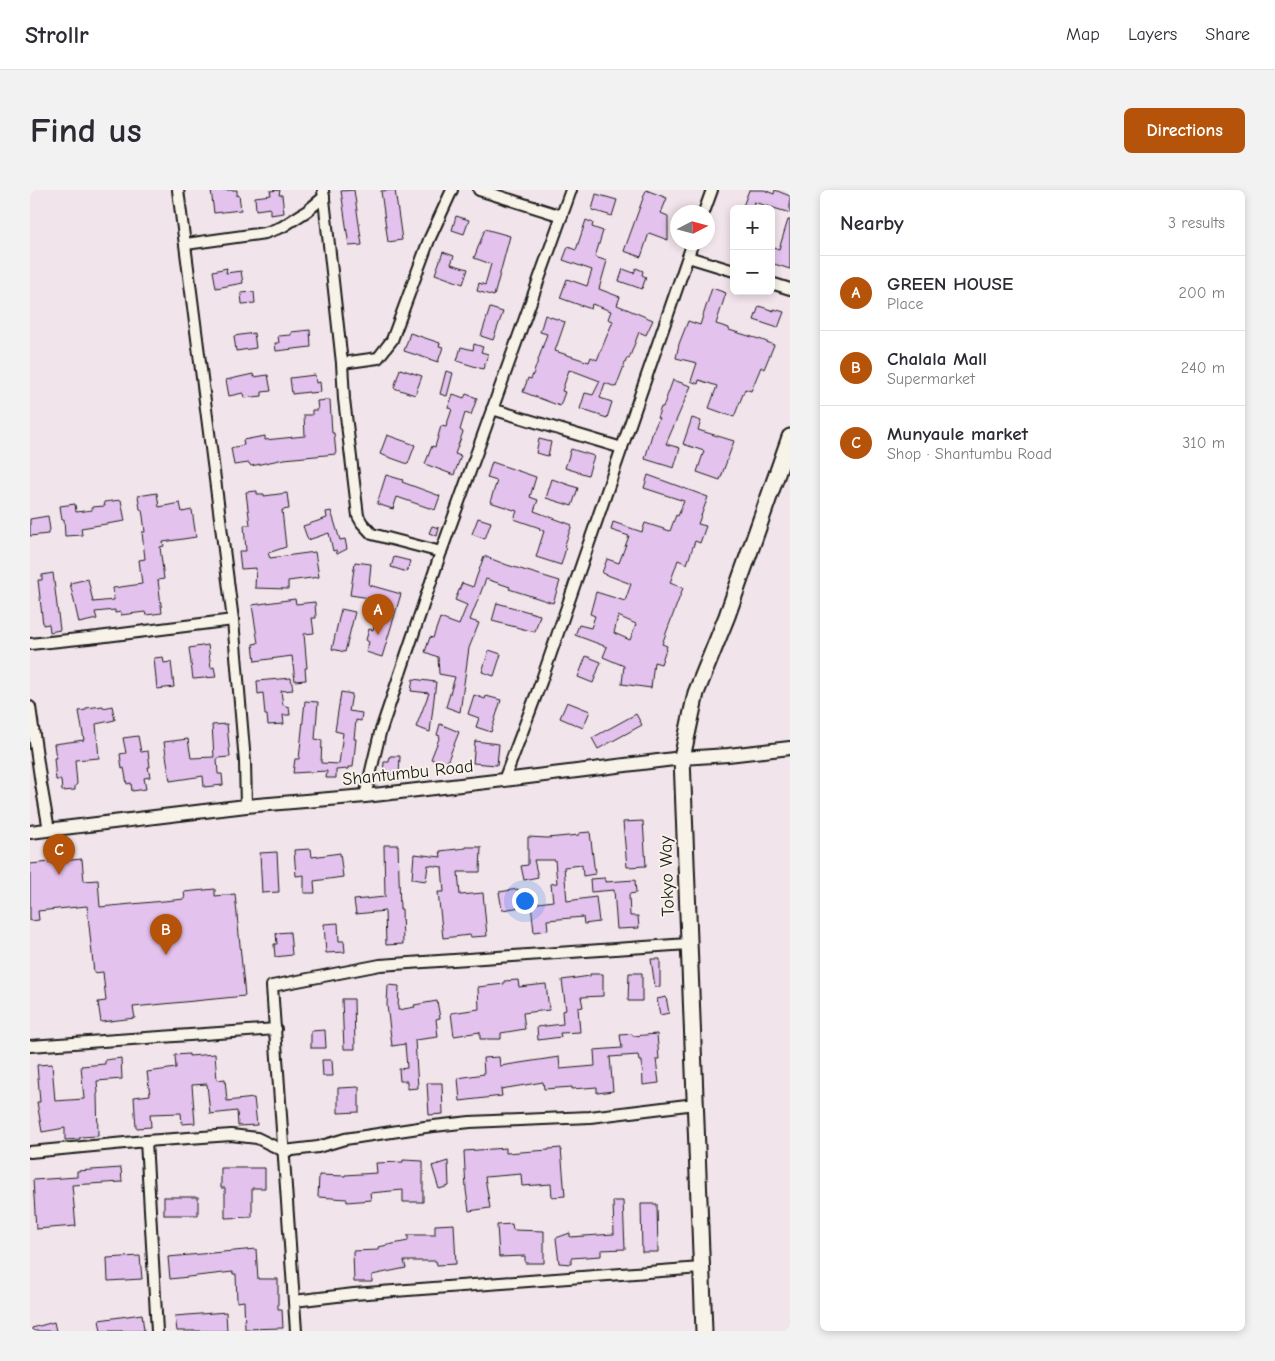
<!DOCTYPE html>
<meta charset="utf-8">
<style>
:root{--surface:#fff;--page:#f2f2f3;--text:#2b2b33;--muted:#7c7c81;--line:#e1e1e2;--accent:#b45309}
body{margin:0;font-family:"Comic Neue",sans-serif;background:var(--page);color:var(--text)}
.controls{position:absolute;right:15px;top:15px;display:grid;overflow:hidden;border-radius:8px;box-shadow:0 2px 8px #0003}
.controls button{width:45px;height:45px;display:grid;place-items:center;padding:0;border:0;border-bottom:1px solid var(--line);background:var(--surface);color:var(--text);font:25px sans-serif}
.compass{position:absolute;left:640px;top:15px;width:45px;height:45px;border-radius:50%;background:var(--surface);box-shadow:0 2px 8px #0003;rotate:84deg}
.you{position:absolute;left:494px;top:710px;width:18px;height:18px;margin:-12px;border:4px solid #fff;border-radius:50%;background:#1a73e8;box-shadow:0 0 0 8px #1a73e833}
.badge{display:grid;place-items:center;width:32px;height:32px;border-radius:50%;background:var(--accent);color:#fff;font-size:16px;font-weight:700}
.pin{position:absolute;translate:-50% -41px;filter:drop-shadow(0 1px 2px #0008)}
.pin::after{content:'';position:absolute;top:26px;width:18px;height:15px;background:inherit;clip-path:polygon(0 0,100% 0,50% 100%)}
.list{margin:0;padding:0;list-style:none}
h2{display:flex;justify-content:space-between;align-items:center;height:65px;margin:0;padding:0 20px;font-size:21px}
h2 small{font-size:16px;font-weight:400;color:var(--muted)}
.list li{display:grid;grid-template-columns:32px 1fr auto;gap:15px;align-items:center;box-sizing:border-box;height:75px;padding:0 20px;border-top:1px solid var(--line)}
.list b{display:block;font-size:19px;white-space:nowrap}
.list p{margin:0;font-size:16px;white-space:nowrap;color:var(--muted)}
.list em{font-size:16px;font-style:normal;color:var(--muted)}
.map{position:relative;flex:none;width:760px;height:1141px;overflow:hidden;border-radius:8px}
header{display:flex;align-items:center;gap:30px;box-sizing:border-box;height:70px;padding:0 25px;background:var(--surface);border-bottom:1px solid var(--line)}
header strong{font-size:24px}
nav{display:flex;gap:28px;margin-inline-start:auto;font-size:18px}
.intro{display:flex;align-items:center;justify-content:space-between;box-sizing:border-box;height:120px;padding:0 30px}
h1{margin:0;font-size:35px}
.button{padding:12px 22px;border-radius:8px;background:var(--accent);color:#fff;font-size:18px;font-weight:700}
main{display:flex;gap:30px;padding:0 30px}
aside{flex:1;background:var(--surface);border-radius:8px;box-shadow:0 2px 8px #0003}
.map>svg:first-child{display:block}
.building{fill:#e3c2ee;stroke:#1c1c1c;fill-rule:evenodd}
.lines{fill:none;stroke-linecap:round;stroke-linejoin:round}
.minor-casing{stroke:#1c1c1c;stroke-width:14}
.tertiary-casing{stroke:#1c1c1c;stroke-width:16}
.secondary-casing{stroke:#1c1c1c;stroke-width:19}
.minor{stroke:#f7f3e8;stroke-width:10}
.tertiary{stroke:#f7f3e8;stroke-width:12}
.secondary{stroke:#f7f3e8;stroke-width:15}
.labels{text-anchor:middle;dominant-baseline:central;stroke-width:4;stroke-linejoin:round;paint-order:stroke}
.street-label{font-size:18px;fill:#1c1c1c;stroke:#f7f3e8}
</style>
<header>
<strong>Strollr</strong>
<nav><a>Map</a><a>Layers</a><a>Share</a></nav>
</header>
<div class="intro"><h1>Find us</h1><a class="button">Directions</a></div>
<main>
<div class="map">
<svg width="760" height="1141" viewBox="0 0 760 1141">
<rect width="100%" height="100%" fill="#f1e4ea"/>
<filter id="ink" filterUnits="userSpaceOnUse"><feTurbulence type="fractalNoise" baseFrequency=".02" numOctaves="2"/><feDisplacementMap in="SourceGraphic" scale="10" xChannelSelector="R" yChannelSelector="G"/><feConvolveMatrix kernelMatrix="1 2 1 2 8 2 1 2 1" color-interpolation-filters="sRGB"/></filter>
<g filter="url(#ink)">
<g class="building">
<path d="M181,0H207V6L209,5L211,20L184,23Z"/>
<path d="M250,0L249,5H252L254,23L240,25V18L226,20L225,7L241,5L240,1Z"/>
<path d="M324,0L332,55L319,56L311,1Z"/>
<path d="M365,0L372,50L358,52L351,1Z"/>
<path d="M616,0L637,8L631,23L638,26V50L619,43L611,67L594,61Z"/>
<path d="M719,0H734L744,4L745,0L760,6V23L724,12L722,19H712Z"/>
<path d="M566,4L587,10L582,26L562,20Z"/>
<path d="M426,26L439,30L434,44L422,40Z"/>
<path d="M556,30L563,33L562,37L573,41L565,67L577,71L569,99L590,107L587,115L623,130L616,145L609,142L599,169L597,168L586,197L575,193L570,208L582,212L577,228L550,219L555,203L563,205L570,191L541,180V181L539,180L532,201L535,202L530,216L493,202L498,188L501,189L504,182L517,144L510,142L515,125L535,132L525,161L559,172L561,167L567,170L583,131L578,129L581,121L562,114L561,119L530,108L537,89L557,96L562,80L533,70L538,57L546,60Z"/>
<path d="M758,30H760V79L741,73V56L749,59Z"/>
<path d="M455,39L480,46L464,106L447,101L449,93L455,95L461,74L444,68Z"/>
<path d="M413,62L424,66L421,74L438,79L433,94L405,84Z"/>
<path d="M197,78L196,83L211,81L213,93L186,98L183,81Z"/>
<path d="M606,78L613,81L612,85L616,87L612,99L589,91L593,79L604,83Z"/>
<path d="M682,98L696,103L686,134L699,138V140L732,150L744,155L734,179L731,177L721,201L715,199L704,227L679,218L687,196L669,190L668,194L661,191L667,173L646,168L649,154L658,131L670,135Z"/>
<path d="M224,102L225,113L212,114L211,103Z"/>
<path d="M729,116L744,121V119L754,122L748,138L724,130Z"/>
<path d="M460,118L473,122L463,150L451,146Z"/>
<path d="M280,140L281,157L246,161L245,153H249L248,146L261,145V142Z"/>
<path d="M224,143L226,158L206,161L204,146Z"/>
<path d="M380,143L410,153L409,156L413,157L408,172L374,161Z"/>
<path d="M444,154L453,157L451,162L458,164L453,179L427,171L431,157L443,160Z"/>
<path d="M370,179L392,186L385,205L364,198Z"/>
<path d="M416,181L423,183L417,206L410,204Z"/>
<path d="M223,184L224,187L238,185L241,201L232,202V206L214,208L213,203L199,206L196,190Z"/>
<path d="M285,185L286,193L290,192L291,202L279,203V202L262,204L260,188Z"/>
<path d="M643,190L661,196L636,254L650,258L644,278L615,269L623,241L629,228H627L631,217H633Z"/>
<path d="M423,204L434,208L436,204L447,208L441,225L435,223L430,240L433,242L425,264L431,266L424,285L395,274L402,256L405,257L411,236L416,237L422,219L418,218Z"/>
<path d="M300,210L302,243H304L306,264L254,269L221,276L219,273L204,275L201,258L214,255L213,250L235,246V250L275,246L274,225H282V220H288L287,211Z"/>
<path d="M662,228L671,231L668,240L704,251L690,290L667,282L674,261L653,254Z"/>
<path d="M357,245L385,255L378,274L350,264Z"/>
<path d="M509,249L521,252L518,266L506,263Z"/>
<path d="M541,259L564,266L558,285L535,278Z"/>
<path d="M462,272L506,287L500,307L508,310L504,321L542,335L534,357L536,358L531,375L506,367L514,341L509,340L510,338L484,329L487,321L460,312L467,291L457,288Z"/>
<path d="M356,285L373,290L372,292L410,306L405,320L367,307L363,319L347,314Z"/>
<path d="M618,285L678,307L668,334L676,336L670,353L665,351L657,374L648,370L640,393L653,398L632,454L637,456L631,474L624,472L621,498L592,494L594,476L573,467L577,457L545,445L549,435L561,438L565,426L560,424L566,402L595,411L601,394L572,383L577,369L589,373L599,346L581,340L583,332L612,342L615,333L640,341L646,325L648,326L654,311L614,298ZM588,426L606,434L600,450L584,443Z"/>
<path d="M522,289L548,298L542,316L516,308Z"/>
<path d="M227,301V304H234V306L257,303L259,319L252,320L256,357L238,363L240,368L285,362L289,387L258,391V399L225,398L226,378L211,379L209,361H216L214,335H220L216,302Z"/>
<path d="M127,303L129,317L150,313L152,322L162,320L166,347L133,352L134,356L130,357L134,389L128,390L132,423L116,425L115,422L91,425V422L85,423V420L65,422L67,429L49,433L40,393L58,389L63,412L84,410L83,398L112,394L109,370L115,369L112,342H115L113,326L112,320L110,319L108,306Z"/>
<path d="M91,310L95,331L51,338L52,345L35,346L34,329L32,330L30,316L45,314L46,322L62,320V317L75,316L74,312Z"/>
<path d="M301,321L310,350L315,349L317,359L307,364L306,360L303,361L299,343L278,350L273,336L297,328L296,322Z"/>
<path d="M18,326L20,340L18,341V344L0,346V329Z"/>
<path d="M448,328L461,332L455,349L442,344Z"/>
<path d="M402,336L409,338L407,346L399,343Z"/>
<path d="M454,366L477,375L530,391L523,413L479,399L480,397L456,389L440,430L449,433L439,458L430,522L416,517L425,487L409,484L408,467L395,462L400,447L403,448L410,428L429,435L437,415L425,410L432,393L443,397Z"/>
<path d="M364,367L380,371L377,382L361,377Z"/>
<path d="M325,372L341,374L339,395L371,404L352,467L336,462L339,452L336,450L339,439L343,440L350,418L338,414L340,408L320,405Z"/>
<path d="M23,383L30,440L20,442L19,434L13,435L8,390H12V385Z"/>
<path d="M265,409L266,414L285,412L286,428H282L284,443L274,444L277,478H275L276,490L265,491L262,466L225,471L223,454L228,453L222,415Z"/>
<path d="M467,413L510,425L505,442L462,431Z"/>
<path d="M311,419L325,422L315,462L302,459Z"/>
<path d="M178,455L181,478L184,477L186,487L163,489L159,458Z"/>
<path d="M459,460L471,464L464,486L452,482Z"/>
<path d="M556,466L571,472L563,493L548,487Z"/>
<path d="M133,467L134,473L141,472L144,497L127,499L124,468Z"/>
<path d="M261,488L263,500L251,501L253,515L259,517L260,525H253L254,534L238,535L237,525H235L233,503L228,504L227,491Z"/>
<path d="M383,489L406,492L400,542L386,537L399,503L381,501Z"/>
<path d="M311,502L322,504L319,521L332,523L331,531L326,530L324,549H326L323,577H318V579L306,580V588H296L297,581L263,583L265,569H269L275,511L288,512L285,549L292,550L291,573L309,574L313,543L305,541Z"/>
<path d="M444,505L455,509L456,506L471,510L461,542L446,537L449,528L438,524Z"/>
<path d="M537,512L560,521L553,538L530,528Z"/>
<path d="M73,516L74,518L82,516L85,530L66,534L69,568L45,570L47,594L45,596V600L32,601L31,590H26L24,568H26L24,554L54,550L49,521L56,520V518Z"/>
<path d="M606,524L612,535L568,559L562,548Z"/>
<path d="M197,534L200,567L187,568L188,584H192L193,595L174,597L173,586L140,591L134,552L158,549L161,568L184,567L182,535Z"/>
<path d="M410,534L429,542L416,575L401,569L410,546L407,545Z"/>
<path d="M108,546L111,562L118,561L120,577H118L120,587L114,588L116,599L102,601L101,593L97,594L94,578L92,579L90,564L96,563L93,548Z"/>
<path d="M445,551L469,554L467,575L443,573Z"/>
<path d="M360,566H370L369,585L353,584L354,572H359Z"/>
<path d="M613,631L616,676L597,677L593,632Z"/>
<path d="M560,642L565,684L553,686L552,675L534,677L537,711L566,707L569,732L554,734L553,727L517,730L518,740L504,742L501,714L523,711L521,694L527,693L525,670H504L508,687L494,690L491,676L498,675V647L517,648L549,645V643Z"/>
<path d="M354,655H368L370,719H372L373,754L356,755L355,721L326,724L324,710L355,707Z"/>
<path d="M436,657H451L450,682H428L430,705L453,703L457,746L441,747L440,745L413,748L408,702H414L412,677L398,675L396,691L382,689L384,664L411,667L410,661L436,658Z"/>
<path d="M281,659L282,667L310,663L313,687L284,691L285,703H274V685L266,686L264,660Z"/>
<path d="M247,662L249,702L232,703L230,663Z"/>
<path d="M52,669L54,691L68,690L70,717L155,709L154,702L185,699V706L205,704L215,806L103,817L105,828L71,832L68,812L76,811L73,782L64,783L57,716L8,721L9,730L0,731V674Z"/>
<path d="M575,688V692L605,690L606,703L599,704L600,726H608L609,738L587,739L584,700L561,702L560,689Z"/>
<path d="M488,699L491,717L472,720L469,702Z"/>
<path d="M308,733L309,751H314L315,762L296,763L294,734Z"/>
<path d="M260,742L262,765L245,767L244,754H247L246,743Z"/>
<path d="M621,769H630V797H625Z"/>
<path d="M599,783H612V811H598Z"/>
<path d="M560,784H573V806L551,807L553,817L548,818L550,842L530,843L531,847L508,850L507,837L533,834L532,821L536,820L532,790L560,786Z"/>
<path d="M488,790L489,797L516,794L519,820L493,823L495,839L471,843V849H450V842L424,846L421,823L449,819L448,797L474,794V791Z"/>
<path d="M358,795L369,796L368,820L385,817L384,815L407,811L410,828L406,829L408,847L385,850L388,898L377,899V891H370L369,879L377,878L375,854L362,856L357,815Z"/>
<path d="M636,807L639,823L630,825L627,809Z"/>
<path d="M312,809H324L325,859H314Z"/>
<path d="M295,840L296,858H281V841Z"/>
<path d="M602,844L603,846L627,844L629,869H626L629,893L613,895L612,871H609L608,865L580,867L583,901L567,903V897L542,899V897L514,899L513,892L471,899L472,906L430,911L428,888L454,884L453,868L469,867L470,876L529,867L530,879L565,876L564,860L592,858L590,845Z"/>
<path d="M159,864V866L185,864L187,890L195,889L197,911L224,908L227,935L208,936L207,921L180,924L177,894L162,895L165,933L152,934L151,923L120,924L121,937L106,938L104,907L120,905L117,882L146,878L145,865Z"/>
<path d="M91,868L92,889L67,891L68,903L67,904L68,946L50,947V949L35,950V938L12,942L7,912H10L7,875L22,874L25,911L54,909L51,876L75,874V870Z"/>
<path d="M292,870H302L303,886H293Z"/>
<path d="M397,893H412L413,924L399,925Z"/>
<path d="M329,897V922L308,923V898Z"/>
<path d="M476,958V963L519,960V959L531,958L535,1006L522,1007L521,994L492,996L491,984L455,987L460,1018L439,1021L436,1000L434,961Z"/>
<path d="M373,970L393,971V1012H373V1000L340,1003L341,1010L317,1012V1009L288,1007L289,985L315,986V985L347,983L346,973L373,972Z"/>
<path d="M418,971L419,996L409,999L402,976Z"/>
<path d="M91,978L92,992L42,995L46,1036L6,1039L3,990L47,987V981Z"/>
<path d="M191,978H235V998H222V1027L195,1028V998H191Z"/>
<rect x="134" y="1007" width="34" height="18"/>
<path d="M583,1011H593L595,1059L571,1060V1066L541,1068V1074L529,1073L526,1048L540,1043V1047L584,1044Z"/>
<path d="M611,1014H627L628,1062H612Z"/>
<path d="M424,1034L426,1074L407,1075L406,1071H374L376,1078L342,1085V1092H324L323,1061L349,1060L348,1057L378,1051V1045H405V1035Z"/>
<path d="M482,1034L483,1040L514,1041V1073H495V1066L469,1067L467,1035Z"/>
<path d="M226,1059L228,1089H248V1119H252L253,1138L215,1139L214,1111L207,1112L206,1084H203V1082L140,1089L138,1067Z"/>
<path d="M110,1066L112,1089L78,1091L77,1068Z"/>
<path d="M196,1122L197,1141H147L145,1126Z"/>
<path d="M112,1124L114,1141H71L69,1130Z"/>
<path d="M24,1132L26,1141H2V1138Z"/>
</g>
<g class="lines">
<g class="minor-casing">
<g id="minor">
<path d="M148,0L203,430L215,572L216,616"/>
<path d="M293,0L312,173L314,209L328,326L332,333L342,344L411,362"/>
<path d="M449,0L532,26"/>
<path d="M674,22L682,0"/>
<path d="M156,54L235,43L252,37L277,21L294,7"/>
<path d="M658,67L704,81"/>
<path d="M741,93L760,99"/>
<path d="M312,173L348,168L362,150L399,50L422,0"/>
<path d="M462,219L592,258"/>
<path d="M0,454L68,447L203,430"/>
<path d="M0,517L11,594L19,640"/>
<path d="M474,590L511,492L663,52"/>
<path d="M335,606L350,543L411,362L541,0"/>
<path d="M0,856L246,839"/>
<path d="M116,951L201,945L227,948L254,961L288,957L315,949L395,937L440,932L560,927L665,914"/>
<path d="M0,962L116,951L127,1141"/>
<path d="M264,1111L324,1104L671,1078"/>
<path d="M266,1141L242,796L350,775L658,754"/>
</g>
</g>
<g class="tertiary-casing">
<path id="tertiary" d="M0,642L216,616L335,606L474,590L652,568L698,565L760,558"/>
</g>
<g class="secondary-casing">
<path id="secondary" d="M674,1141L652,568L666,503L697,426L760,247"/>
</g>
<use href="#minor" class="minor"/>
<use href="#tertiary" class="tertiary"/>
<use href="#secondary" class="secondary"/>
</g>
</g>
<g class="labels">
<g class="street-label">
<text transform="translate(378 583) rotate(-6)">Shantumbu Road</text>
<text transform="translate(637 686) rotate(-92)">Tokyo Way</text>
</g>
</g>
</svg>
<div class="controls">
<button>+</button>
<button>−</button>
</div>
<svg class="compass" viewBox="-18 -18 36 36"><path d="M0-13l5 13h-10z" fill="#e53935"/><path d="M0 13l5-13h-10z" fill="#7c7c81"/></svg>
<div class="you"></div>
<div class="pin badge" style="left:348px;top:445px">A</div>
<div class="pin badge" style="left:136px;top:765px">B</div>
<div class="pin badge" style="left:29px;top:685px">C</div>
</div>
<aside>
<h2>Nearby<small>3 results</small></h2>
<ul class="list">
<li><span class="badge">A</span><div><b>GREEN HOUSE</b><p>Place</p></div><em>200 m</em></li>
<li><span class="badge">B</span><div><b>Chalala Mall</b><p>Supermarket</p></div><em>240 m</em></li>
<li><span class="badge">C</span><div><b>Munyaule market</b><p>Shop · Shantumbu Road</p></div><em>310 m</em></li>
</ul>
</aside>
</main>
